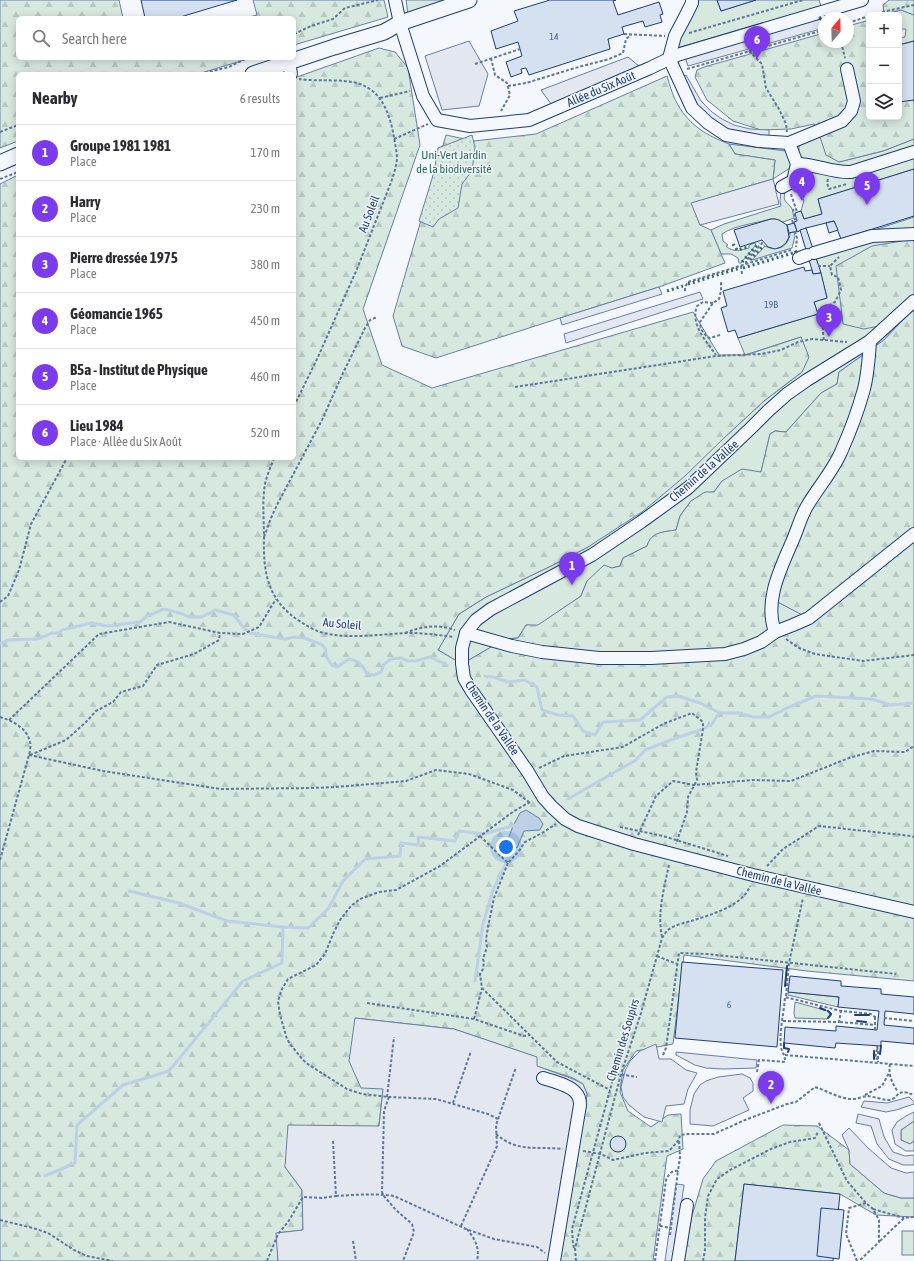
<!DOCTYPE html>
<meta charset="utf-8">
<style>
:root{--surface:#fff;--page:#f2f2f3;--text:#2b2b33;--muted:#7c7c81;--line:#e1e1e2;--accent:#7c3aed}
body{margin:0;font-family:"Asap Condensed",sans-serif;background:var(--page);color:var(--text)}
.controls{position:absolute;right:12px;top:12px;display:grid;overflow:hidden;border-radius:6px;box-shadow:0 2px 10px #0003}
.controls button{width:36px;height:36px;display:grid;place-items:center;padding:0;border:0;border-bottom:1px solid var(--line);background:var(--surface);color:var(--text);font:20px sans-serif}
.compass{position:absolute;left:818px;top:12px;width:36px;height:36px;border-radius:50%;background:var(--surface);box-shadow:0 2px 10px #0003;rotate:19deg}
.you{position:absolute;left:506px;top:847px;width:14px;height:14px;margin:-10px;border:3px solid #fff;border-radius:50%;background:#1a73e8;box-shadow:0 0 0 6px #1a73e833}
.badge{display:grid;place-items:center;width:26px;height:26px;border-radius:50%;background:var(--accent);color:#fff;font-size:13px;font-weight:700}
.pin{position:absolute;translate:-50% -33px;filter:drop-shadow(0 1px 2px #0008)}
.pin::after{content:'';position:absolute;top:21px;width:14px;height:12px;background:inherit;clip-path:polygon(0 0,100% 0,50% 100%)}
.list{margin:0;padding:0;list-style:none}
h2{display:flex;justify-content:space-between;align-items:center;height:52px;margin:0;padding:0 16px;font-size:17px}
h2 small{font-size:13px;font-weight:400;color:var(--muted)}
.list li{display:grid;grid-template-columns:26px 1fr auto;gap:12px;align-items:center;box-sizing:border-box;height:56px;padding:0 16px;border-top:1px solid var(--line)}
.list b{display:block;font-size:15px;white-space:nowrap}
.list p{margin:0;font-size:13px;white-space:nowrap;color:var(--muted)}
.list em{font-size:13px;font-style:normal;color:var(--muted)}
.icon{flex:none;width:22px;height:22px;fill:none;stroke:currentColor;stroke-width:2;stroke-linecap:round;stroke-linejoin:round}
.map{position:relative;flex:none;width:914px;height:1261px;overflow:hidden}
.search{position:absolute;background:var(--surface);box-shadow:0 2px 10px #0003;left:16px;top:16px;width:280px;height:44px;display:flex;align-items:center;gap:10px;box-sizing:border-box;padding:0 14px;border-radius:6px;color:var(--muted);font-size:15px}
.panel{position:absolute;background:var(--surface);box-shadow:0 2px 10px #0003;left:16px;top:72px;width:280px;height:388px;border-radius:6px}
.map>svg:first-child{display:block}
.grass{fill:#d7e8df;stroke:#687fa3}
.forest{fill:url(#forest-firs);stroke:#687fa3;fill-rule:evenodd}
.park{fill:url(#park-dots);stroke:#687fa3}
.parking{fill:#e3e8f0;stroke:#687fa3}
.water{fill:#bed0e5;stroke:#687fa3}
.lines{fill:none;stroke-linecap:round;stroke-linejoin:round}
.stream{stroke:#bed0e5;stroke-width:3}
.building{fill:#d5e0f0;stroke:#1d3f73}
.minor-casing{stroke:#1d3f73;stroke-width:14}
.major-casing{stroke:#1d3f73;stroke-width:17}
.path{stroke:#5e769c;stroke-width:2;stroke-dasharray:3 2;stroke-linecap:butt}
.minor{stroke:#f4f7fb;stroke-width:12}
.major{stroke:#f4f7fb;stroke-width:15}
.hedge{stroke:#2c6c60;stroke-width:3;stroke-dasharray:2 3;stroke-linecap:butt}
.wall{stroke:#1d3f73;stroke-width:2}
.labels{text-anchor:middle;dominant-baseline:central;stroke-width:3;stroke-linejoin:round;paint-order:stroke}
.number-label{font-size:10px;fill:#4b6792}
.street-label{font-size:12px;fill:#1d3f73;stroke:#f4f7fb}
.park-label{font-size:12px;fill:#2c6c60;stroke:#f4f7fb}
</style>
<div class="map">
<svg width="914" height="1261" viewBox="0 0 914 1261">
<defs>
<pattern id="forest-firs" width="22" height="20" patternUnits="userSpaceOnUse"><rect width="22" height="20" fill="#d7e8df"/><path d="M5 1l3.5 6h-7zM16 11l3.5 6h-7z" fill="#b8c8c3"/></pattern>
<pattern id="park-dots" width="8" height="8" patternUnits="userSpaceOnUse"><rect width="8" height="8" fill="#d7e8df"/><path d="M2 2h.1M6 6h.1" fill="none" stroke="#b8c8c3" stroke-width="1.8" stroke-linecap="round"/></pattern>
</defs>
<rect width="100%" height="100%" fill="#f4f7fb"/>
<g class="grass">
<path d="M406,0H457L408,14Z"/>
<path d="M695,0H717L721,11L756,0H819L821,6L677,48L678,36Z"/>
<path d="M901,10L914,15V41L899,45V38L905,37L906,29H899V15H884V14Z"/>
<path d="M819,134L839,162L883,151L914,139V148L848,169L803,160L799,154V144Z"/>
<path d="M729,144L786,151L791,160L790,168L773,179L775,160L735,154Z"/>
<path d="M914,156V169L818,199L822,214L804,219L801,211L804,200C802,198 800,197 799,195C794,187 798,173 806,168L831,175Z"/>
<path d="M781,191L785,192C783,202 785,200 791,207C793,210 793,214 794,218L783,222L775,219H771C756,223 733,226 722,234L723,241L728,245L726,246C733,253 741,250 749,248V245L755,243L756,245L741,263H739L738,258L731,254H721L711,230L724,224L781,206L780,201Z"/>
<path d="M914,217V231L862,234Z"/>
<path d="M794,232L795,236L792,248L752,260L765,246C777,252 789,247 790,233Z"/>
<path d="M914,235V308L884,340L839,372L837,384L821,393L786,432L775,431L770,434L761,472L722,481L714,492L705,493L691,501L680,516L676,530C664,532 651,532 647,546L623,558L620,566L612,568L587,581L581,596L538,626L526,625L518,638L505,639L462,664L438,650L459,614L486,597L549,567L588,547L725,437L764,401L802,372L801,337L745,355L738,338L818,314L814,302L827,297L815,254L872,238Z"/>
<path d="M772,599L809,618L775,632Z"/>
<path d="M788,992L839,997L838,1007L788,995Z"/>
<path d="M795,1002L828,1011L831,1013V1016L827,1019L795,1018L794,1013Z"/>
<path d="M914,1121V1141L910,1144L901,1140V1130Z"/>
<rect x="902" y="1231" width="12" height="24"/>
</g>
<g class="forest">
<path d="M0,0H119L123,18H18V58H251L198,74H18V141L0,148Z"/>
<path d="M253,0H384L388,17L294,45V18H245L257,15Z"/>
<path d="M889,0H914V15L901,10L884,14L883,5Z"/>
<path d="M866,21L869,24V117H899V100H912L914,102V139L883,151L839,162L826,155L819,134L814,124L791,129L761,130L733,121L707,100L695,77L697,70L704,67L824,33V42H848V26Z"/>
<path d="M379,48L395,52L408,68L420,145L363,309L382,365L432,388L693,312L719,355H746L801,337L809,357L802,372L764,401L725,437L685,476L642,512L588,547L549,567L486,597L459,614L438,650L462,664L505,639L518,638L526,625H538L581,596L587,581L604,565L612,568L620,566L623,558L647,546C651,532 663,532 676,530L680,516L691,501L705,492H714L722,481L742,469L761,472L770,434L775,431L786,432L821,393L837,384L839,372L884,340L914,308V981L807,971L684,955L673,1044L636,1051L623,1070L620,1092L628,1111L651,1127L668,1115L681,1114L683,1149L667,1156L653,1261H558L587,1094L583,1084L573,1078L536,1066V1057L454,1029L355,1018L383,1089L379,1126L285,1167L302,1190L303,1230L277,1233L278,1261H0V184L18,175V458H294V78ZM772,599L808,618L775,631Z"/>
<path d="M667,76C670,86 673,97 678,105C690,126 708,136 729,144L735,154L775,160L773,179L692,203L700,225L711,230L725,263L659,287L560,318L436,358L402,346L393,316L446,135L474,141L536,134Z"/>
<path d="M914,239V298L879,326L864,329L843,324L836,266L872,246Z"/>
<path d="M783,1125L817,1126L849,1150L850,1164L884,1193L901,1198H914V1217L876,1215L840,1194L744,1184L735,1261H684L692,1216L703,1179L716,1161Z"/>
</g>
<path class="park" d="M472,135L475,147L472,171L462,184L458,208L439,219L433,227L419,221L434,172L438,148Z"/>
<g class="parking">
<path d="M820,18L824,28L688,66L685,57Z"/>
<path d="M469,41L488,74L479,106L442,110L425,56Z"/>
<path d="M628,57L639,66L551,104L541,90Z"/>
<path d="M686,75L701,101L712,112L722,119L734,125L750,129L769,130V142L708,123L677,78Z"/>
<path d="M773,179L779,204L700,225L691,203Z"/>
<path d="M659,287L662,294L562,325L560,318Z"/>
<path d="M700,292L703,299L566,343L564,334Z"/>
<path d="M355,1018L454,1029L537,1057V1066L573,1079L583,1084L587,1094L558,1261H278L276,1233L303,1230L302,1190L285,1167L288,1125L379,1126L383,1089L361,1088L349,1061Z"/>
<path d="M656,1044L659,1059H671L686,1070L697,1073L688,1089L684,1104L666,1106L662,1122L644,1117L629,1105L623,1097L621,1087L625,1071L630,1061L640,1051Z"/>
<path d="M676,1052L757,1060L756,1068L723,1069L706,1068L695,1065L676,1055Z"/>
<path d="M742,1074L750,1078L753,1083V1091L743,1098L749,1110L713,1126L690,1124V1110L694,1094L700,1085L706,1081L718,1077Z"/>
<path d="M909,1097L914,1102V1104L896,1110L886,1112L861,1107L864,1101L887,1103Z"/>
<path d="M914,1112V1121L901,1130V1140L910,1144L914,1141V1151H906L895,1144L892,1130L897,1122L906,1116Z"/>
<path d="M858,1114L879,1119L884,1137L893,1152L905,1156L914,1155V1165H903L889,1159L877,1144L871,1126L856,1123Z"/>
<path d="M849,1128L868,1148L891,1168L906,1173L914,1172V1198H901L884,1193L850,1164L849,1150L842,1135Z"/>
<path d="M676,1184L684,1185L673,1261H665Z"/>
</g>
<path class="water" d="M526,810L539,818L543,824L540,830L524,831L517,848L507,842L513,826L520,813Z"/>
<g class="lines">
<g class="stream">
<path d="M0,644L8,640L37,639L52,633H59L62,630L91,623L107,626L140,622L147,616L164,609L183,614L189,617H202L207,614L211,613L215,610L234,615L243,627L250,633L285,639L294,637L304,638L321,644L325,648L327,658L332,665L337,667L349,659C359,661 362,664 367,674L374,675L381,672L384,664L391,659L401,658L408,661H416L430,657L447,665"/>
<path d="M485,676L494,677L507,682L525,680L537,687L542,710L558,715L573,716L583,731L595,735L603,722L640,720L667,697L678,696L700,703L720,713H738L753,717H769L785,709L816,696L872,699L891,705L914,703"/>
<path d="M568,799L636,760L645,750L679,737L703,729L712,724L717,716L720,713"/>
<path d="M129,891L179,903L227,921L283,927"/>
<path d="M475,981L483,924L493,890L516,843"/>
<path d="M45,1176L75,1163L77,1125L123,1085L169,1071L243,981L282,963L283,927L308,928L328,909L343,881L365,859L400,856L401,843L419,845L418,837L455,841L459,831L483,834L516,825"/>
</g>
</g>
<g class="building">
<path d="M141,0H237L177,18H145Z"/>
<path d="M550,0H616L613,1L618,15L659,2L663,14L660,15L662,22L645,27L643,21L622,27L624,34L608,39L610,49L529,75L526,68L521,69L522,73L511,77L506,62L522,56L518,42L496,49L491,31L518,21L514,11Z"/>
<path d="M717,0H756L721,11Z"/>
<path d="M914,41V100L899,102V45Z"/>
<path d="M914,169V216L841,239L834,221L806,228L797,232L794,222L797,221L795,213L801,211L804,219L822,214L818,199Z"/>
<path d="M771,219H775L779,220L787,225L789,237L786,243L781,247L775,249L768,247L762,240L740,247L734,230Z"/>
<path d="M834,221L838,230L829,233L826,223Z"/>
<path d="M794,223L797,231L789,233L787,225Z"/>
<path d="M806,228L821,273L813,274L812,270L800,230Z"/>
<path d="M804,267L805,271L812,270L813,274L821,273L827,298L814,302L818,314L738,338L735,330L728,332L721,308L727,306L723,291Z"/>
<path d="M682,962L783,970L777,1047L675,1038Z"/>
<path d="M790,976L841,981V986L881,989V994L914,997V1014L885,1011L884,1025L914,1028V1044L881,1041V1046L836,1043L835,1048L784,1043L785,1027L836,1031V1026L877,1030L879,1011L838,1007L839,997L788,992Z"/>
<circle cx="618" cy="1144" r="8"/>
<path d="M744,1184L840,1194L833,1261H735Z"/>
<path d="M821,1208L844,1210L839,1259L817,1256Z"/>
</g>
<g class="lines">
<g class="minor-casing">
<g id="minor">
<path d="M395,0L400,23L423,96L437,120L470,126L529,120L650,68L677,55L862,0"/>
<path d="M692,0V3L685,17L675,36L669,58L692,108L708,123L726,135L759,141L789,143L797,164L793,181L782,187"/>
<path d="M289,62L291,74"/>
<path d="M789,143L842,121L851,111L854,101L847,69"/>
<path d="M797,164C816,164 832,173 851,172L914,152"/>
<path d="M814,253L872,236L914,234"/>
<path d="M799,258L807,255"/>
<path d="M914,301L870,341L807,380L787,394L768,411L752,427L688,488L641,522L592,555L521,593L491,609L476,620L466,633L462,648V664L464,678L471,690L528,772L543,797L552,807L565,819L578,826L634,844L753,875L914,912"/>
<path d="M775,632C764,601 780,570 792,542C797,531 800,519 806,508C816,490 833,471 841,452C850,432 858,411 864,389C868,373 869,357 870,341"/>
<path d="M466,633L512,646L542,652L599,658H651L725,654L744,649L761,642L775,632L793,625L809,618L914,534"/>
<path d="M543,1078C552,1081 570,1085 576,1093C579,1096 580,1101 580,1105L554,1261"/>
<path d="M678,1261L687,1205"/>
</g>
</g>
<g class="major-casing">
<g id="major">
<path d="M253,74L334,47L384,32L400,23L469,0"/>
<path d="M0,163L18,155"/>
</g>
</g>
<g class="path">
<path d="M882,12L914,5"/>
<path d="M848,23L866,17"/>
<path d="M689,33L803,0"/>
<path d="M294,34L311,26L333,19L345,8L378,0"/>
<path d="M624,34L665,36"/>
<path d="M841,42L845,58"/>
<path d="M749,51L762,64L766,88L779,109L786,124L787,132"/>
<path d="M491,58L495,75L507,83L510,95L501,111"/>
<path d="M475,64L520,49"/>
<path d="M687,69L824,30"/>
<path d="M200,74L229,67L247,58"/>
<path d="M508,86L526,83L575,68L609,59L623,53L626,39L631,35"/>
<path d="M380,98L410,91"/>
<path d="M0,132L18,125"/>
<path d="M394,139L428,124"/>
<path d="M0,179L18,172"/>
<path d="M828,179L827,183L829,189L847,184"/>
<path d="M791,194L797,212"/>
<path d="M793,223L792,220L796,219L793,210L796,208"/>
<path d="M795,231L797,238L796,247"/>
<path d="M746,264V261L763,242"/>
<path d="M741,266L742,274"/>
<path d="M818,266H830"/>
<path d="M685,291V287L688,282L791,250"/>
<path d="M713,303L703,302L697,306C690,324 706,341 716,355"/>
<path d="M720,335L710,338L707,337L701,329L700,322L713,303L719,299L721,291V281"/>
<path d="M824,340C821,327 825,315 831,304L835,302L841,290L838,277L832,275L830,266L839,257"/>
<path d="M515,387L716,356L761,354L781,350L798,342L812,339L847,342"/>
<path d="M294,406L318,357L357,269L390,185C393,177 396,168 397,159C397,152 395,144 394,137C390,116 383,92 360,84C343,78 318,82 299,79"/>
<path d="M274,458C271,466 267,475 265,484C262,502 264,520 264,539C263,575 269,602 301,622C307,626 314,630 320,632C348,640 380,634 408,633C424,633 439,635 454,637"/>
<path d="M264,537L271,518L278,503L322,420L343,373L365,328L370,320L377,317"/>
<path d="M0,602L8,596L19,570L31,524L67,458"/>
<path d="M405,633C422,626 438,624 455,630"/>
<path d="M786,639L799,648L815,654L863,661L914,655"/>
<path d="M0,717C13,721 27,728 30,742C31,746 30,751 29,755L0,860"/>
<path d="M9,720L99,634L169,622L220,633L243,634L259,627L276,599"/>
<path d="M29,755L103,771L221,789L313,788L336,787L406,781L436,770L469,774L513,790L529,802"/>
<path d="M30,755L66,740L86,722L96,711L113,702L121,692L143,686L157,665L194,654L219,640L220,633"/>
<path d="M539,768L564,756L623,747L663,724L692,713L703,722V729L696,772L697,780L688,797L687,812L676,844"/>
<path d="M620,827L663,836L728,856"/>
<path d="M638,835L656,796L673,781L694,785L753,780L791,781L849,758L874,751L905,752L914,746"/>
<path d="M480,836L508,863L519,851L525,842L542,833L556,824"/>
<path d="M508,863L494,898L488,927L486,939L487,947L483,959L484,962L483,969L480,974L482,988L557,1062L610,1090"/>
<path d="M767,866L783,849L819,826L911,836L914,837"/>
<path d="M662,937C657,914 664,888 669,865"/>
<path d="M657,956L677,964"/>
<path d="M786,996L789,963L803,898"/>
<path d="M367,1003L474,1019L524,1036L530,1035"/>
<path d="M884,1018L914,1021"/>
<path d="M474,1019L482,988"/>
<path d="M783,1021L839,1022L841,1011"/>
<path d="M840,1022L875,1025"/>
<path d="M875,1030V1017"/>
<path d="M877,1046L878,1050V1062"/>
<path d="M877,1049L875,1058L878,1059"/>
<path d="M663,1055L666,1048L679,953L707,954L896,974"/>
<path d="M785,1055L914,1066"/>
<path d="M890,1064C888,1075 892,1083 898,1092"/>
<path d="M757,1072L759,1060L785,1062C785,1053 782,1054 781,1047C779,1031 784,1013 785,997L841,1011L871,1014L875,1017H878"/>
<path d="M865,1095L882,1086L889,1073"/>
<path d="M387,1097L394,1037"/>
<path d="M389,1097L384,1111L382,1192L383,1195L396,1210L412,1224L414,1232L403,1261"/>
<path d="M453,1103L471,1051"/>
<path d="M498,1119L488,1114L436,1099L389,1097L362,1094L347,1089L309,1065L303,1060L290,1044L287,1039L280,1015L278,1001L282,989L288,979L316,965L325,954L333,934L340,920L351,906L360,899L379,892L396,890L420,877L440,866L514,811L532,801"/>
<path d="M819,1123L847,1181L866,1203L873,1209L879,1220V1242L859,1261"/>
<path d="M496,1134C518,1153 536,1146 563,1149"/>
<path d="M333,1141L336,1196C355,1195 374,1193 394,1196L466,1229L494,1239L537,1247L545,1253"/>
<path d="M583,1151L601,1154L613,1160L645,1153L669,1151L679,1140L680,1135L688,1134H714L745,1120L787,1104L796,1102L815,1087C828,1091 839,1099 853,1099C858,1099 863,1096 868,1096C875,1097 883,1100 889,1100C901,1098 894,1087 914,1095"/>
<path d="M873,1209L904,1218"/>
<path d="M0,1220L33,1228L48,1233L74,1250L87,1256L113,1261"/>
<path d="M461,1226L497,1146L496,1125L516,1067"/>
<path d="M660,1226L671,1228"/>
<path d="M467,1229C475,1239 480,1248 477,1261"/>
<path d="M670,1235L678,1171"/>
<path d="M353,1241L356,1261"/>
<path d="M880,1241L904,1218L914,1217"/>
<path d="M574,1248L573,1244L572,1229L613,1079L618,1074L637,1077"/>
<path d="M267,1261L278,1234L288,1222L303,1197L322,1198L336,1196"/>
<path d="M576,1261L575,1248L621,1074L641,1013L662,938C664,935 666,932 668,930C674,925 684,923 691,921C710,915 743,906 750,886"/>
<path d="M655,1261L666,1180C669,1174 672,1170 678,1171L680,1157L679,1140"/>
<path d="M703,1261L705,1250V1218L708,1196L717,1179L730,1170L771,1149L790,1142L815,1138L818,1132"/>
<path d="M857,1261L846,1234L849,1208L866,1203"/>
</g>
<use href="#minor" class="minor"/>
<use href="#major" class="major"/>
<g class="hedge">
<path d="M824,28L820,18L829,16"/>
<path d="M733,244L737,250L748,247"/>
<path d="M750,260L764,245"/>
<path d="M742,262L759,243"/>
<path d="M743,268L796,252L795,250"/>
<path d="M688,284L740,268"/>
<path d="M667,291L683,286"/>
</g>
<g class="wall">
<path d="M785,986L787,966"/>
<path d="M820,1008L825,1010"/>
<path d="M855,1015H869"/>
<path d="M828,1018L831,1014L828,1011"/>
<path d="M857,1021L866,1022"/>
<path d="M784,1043V1048L789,1049L788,1052"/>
<path d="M880,1054L881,1046"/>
<path d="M874,1059V1051"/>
</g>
</g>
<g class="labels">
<g class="number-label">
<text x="554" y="36">14</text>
<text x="771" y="304">19B</text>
<text x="729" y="1004">6</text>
</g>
<g class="street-label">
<text transform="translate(601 89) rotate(-23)">Allée du Six Août</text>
<text transform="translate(369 214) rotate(-69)">Au Soleil</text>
<text transform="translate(704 471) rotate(-41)">Chemin de la Vallée</text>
<text transform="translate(342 624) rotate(5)">Au Soleil</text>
<text transform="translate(492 718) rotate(56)">Chemin de la Vallée</text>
<text transform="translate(779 881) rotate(14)">Chemin de la Vallée</text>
<text transform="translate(623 1040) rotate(-73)">Chemin des Soupirs</text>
</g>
<g class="park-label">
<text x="454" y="155">Uni-Vert Jardin<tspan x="454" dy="14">de la biodiversité</tspan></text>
</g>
</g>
</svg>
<div class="controls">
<button>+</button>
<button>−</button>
<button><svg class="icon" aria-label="layers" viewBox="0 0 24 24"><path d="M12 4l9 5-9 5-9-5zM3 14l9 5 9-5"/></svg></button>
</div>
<svg class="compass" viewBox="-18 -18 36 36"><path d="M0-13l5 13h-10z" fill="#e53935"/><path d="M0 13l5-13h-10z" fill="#7c7c81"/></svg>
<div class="you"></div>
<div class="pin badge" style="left:572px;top:585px">1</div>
<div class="pin badge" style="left:771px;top:1104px">2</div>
<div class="pin badge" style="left:829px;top:337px">3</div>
<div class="pin badge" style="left:802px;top:201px">4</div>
<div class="pin badge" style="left:867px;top:205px">5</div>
<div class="pin badge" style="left:757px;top:59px">6</div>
<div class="search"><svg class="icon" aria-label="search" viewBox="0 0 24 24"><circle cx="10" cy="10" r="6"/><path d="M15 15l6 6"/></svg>Search here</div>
<section class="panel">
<h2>Nearby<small>6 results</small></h2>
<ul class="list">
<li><span class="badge">1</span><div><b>Groupe 1981 1981</b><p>Place</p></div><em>170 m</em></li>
<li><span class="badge">2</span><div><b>Harry</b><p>Place</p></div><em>230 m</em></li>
<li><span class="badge">3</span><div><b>Pierre dressée 1975</b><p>Place</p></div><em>380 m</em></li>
<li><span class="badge">4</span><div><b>Géomancie 1965</b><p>Place</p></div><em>450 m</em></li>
<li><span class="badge">5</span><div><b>B5a - Institut de Physique</b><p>Place</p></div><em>460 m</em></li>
<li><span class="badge">6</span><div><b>Lieu 1984</b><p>Place · Allée du Six Août</p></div><em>520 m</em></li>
</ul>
</section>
</div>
